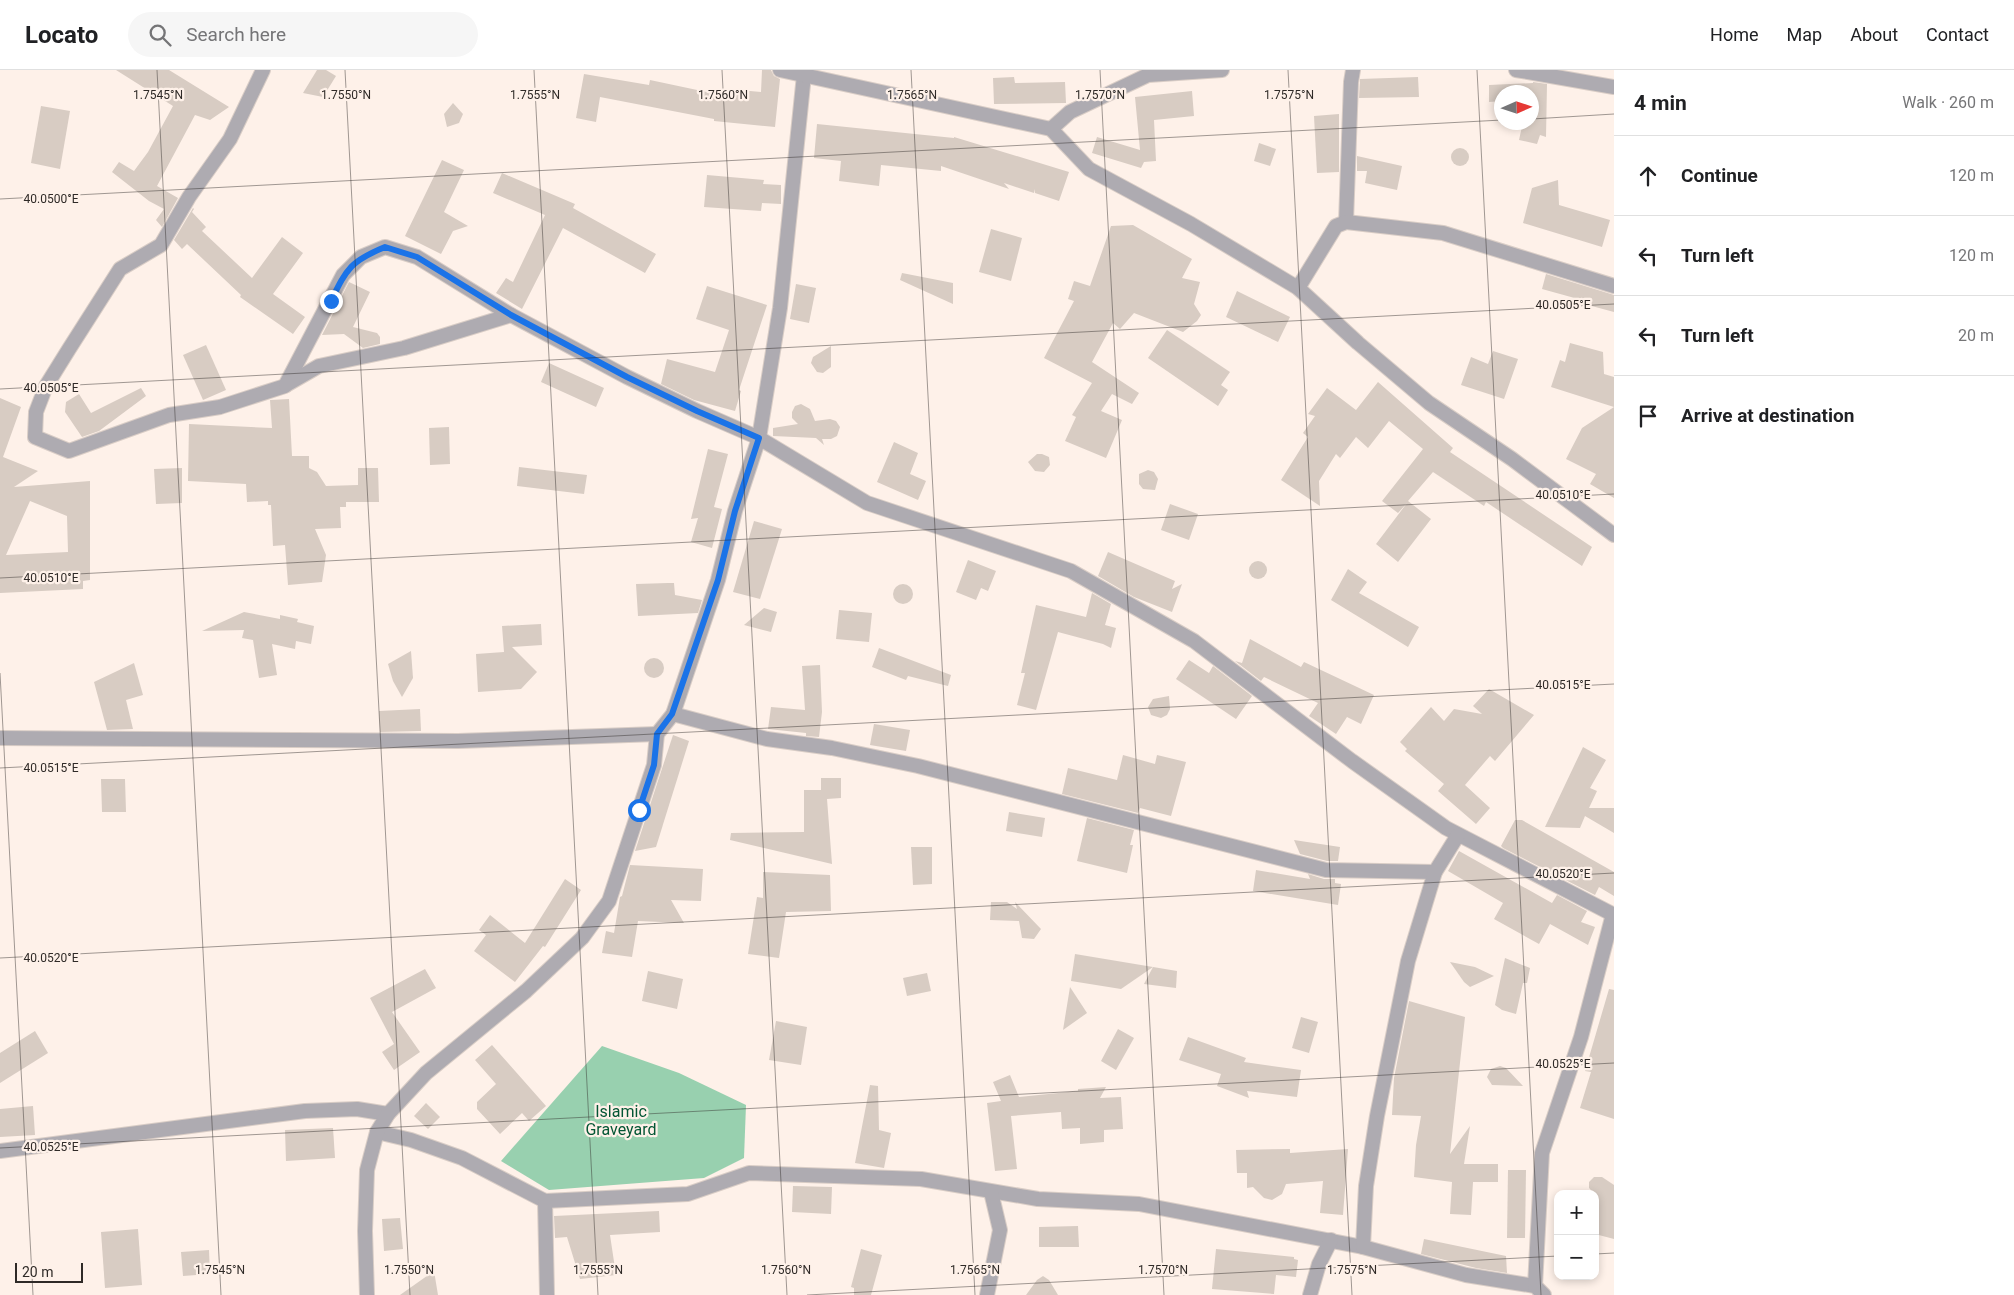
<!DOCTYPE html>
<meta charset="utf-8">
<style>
:root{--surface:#fff;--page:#f6f6f6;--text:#202124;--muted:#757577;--line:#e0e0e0}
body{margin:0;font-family:Roboto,sans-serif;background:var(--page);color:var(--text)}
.controls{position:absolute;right:15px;bottom:15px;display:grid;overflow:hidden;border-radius:10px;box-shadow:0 2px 8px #0003}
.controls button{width:45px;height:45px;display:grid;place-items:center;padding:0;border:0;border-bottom:1px solid var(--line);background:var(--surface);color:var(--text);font:25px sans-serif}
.compass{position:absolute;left:1494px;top:15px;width:45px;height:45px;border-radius:50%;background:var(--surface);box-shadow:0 2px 8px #0003;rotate:87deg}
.scale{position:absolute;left:15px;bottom:12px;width:68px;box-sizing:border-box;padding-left:5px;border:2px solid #2f2a27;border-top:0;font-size:14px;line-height:18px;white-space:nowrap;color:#2f2a27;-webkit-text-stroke:4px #fef1e9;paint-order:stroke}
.stop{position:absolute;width:15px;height:15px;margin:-11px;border:4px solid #1a73e8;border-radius:50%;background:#fff}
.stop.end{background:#1a73e8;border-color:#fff;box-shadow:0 1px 5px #0008}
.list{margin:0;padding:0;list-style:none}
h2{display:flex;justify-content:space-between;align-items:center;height:65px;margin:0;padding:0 20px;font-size:21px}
h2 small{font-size:16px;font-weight:400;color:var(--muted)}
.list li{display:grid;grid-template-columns:32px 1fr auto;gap:15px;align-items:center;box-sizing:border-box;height:80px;padding:0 20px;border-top:1px solid var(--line)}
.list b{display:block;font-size:19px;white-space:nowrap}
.list em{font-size:16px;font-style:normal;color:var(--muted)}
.icon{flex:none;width:28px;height:28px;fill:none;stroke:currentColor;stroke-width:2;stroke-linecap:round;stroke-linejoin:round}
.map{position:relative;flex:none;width:1614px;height:1225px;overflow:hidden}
header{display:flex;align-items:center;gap:30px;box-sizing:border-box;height:70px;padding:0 25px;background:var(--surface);border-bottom:1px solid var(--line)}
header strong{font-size:24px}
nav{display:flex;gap:28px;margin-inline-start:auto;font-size:18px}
.search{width:350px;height:45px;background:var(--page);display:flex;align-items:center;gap:12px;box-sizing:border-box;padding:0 18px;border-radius:28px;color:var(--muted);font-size:19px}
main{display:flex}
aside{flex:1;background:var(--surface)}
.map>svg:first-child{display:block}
.green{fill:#98d0af}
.building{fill:#d8ccc3;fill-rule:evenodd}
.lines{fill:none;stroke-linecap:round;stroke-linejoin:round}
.minor-casing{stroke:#d9cdc6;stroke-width:16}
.tertiary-casing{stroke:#d9cdc6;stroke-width:16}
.minor{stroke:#aeabb1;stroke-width:14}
.tertiary{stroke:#aeabb1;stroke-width:14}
.route{stroke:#1a73e8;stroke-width:6}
.ticks{fill:none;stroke:#2f2a27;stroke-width:1;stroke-opacity:0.45}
.labels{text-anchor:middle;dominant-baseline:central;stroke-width:4.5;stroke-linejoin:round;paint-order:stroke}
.park-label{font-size:16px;fill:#035634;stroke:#fef1e9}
.ticks-label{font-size:12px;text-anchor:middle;fill:#2f2a27;stroke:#fef1e9;stroke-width:4.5;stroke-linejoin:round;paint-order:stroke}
</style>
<header>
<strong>Locato</strong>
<div class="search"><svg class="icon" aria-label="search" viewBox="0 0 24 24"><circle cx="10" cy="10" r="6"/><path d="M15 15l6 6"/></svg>Search here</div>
<nav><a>Home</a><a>Map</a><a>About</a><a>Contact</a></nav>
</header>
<main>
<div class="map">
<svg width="1614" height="1225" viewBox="0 0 1614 1225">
<rect width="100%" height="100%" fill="#fef1e9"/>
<path class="green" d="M602,976L679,1003L746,1035L744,1088L704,1108L549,1120L501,1091Z"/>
<g class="building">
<path d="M116,0H169L229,37L210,50L195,45L157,116L178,128L162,157L156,150L164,139L149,131L112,102L119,92L134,101L148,82L173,36Z"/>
<path d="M317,0H326L336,6L323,27L303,23Z"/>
<path d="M762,0H771L774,6L780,9L775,57L714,51V49L600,27L596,52L576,48L584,4L649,15L650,10L716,24L717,18L761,22Z"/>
<path d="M1014,7L1015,13L1065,12L1066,33L994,34L993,8Z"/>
<path d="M1418,7L1419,27L1359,28L1360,9Z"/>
<path d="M1533,12L1547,14L1546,67L1540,65L1537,74L1519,70L1523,52H1532V22H1502V31L1489,32V15L1533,13Z"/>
<path d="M1192,21L1194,46L1154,50L1156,91L1144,92L1141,98L1092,83L1097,67L1140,80L1135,27Z"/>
<path d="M453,33L463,44L459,53L447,57L444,44Z"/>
<path d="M41,36L70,41L60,99L31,93Z"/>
<path d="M1339,44V102L1317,103L1314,46Z"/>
<path d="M817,54L954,68V67L1069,102L1059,131L1035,123L1034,119V123L1004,113L1009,119L941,96V101L881,95L879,116L839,111L841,91L814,88Z"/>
<path d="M1259,73L1276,79L1270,96L1254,91Z"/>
<circle cx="1460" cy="87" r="9"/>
<path d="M1357,86L1402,96L1397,120L1365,113L1367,101H1357Z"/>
<path d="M442,90L464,100L444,142L468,156L453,161L441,184L405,166Z"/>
<path d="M502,103L575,134L573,138L656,184L645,203L563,158L522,239L496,223L506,208L513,212L545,145L493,123Z"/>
<path d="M707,105L764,110L763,114L781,115V134L762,133L761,141L704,137Z"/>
<path d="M1558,110L1559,135L1610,150L1602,177L1523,153L1532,118Z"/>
<path d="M193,138L194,139L192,142L206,157L202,161L252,208L282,167L303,183L273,224L305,247L293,264L240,227L241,225L187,174L182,179L174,170Z"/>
<path d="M1133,155L1192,189L1182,208L1200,212L1194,234L1201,245L1197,251L1183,262L1134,243L1120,259L1113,253L1092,292L1139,323L1132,334L1112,324L1101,341L1122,350L1106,388L1065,371L1076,347L1072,345L1092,313L1044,288L1074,231L1068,229L1074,211L1090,216L1111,156Z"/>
<path d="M991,159L1022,168L1011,211L979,202Z"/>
<path d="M902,203L953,213V234L900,210Z"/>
<path d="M1546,204L1614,225V242L1588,235L1589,232L1542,219Z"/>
<path d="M349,212L370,222L353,257L377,263L380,267V274L363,278L344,264L322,265Z"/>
<path d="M796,214L816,218L809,253L790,249Z"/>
<path d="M707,216L767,235L739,320L741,321L735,341L694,330L661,314L667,289L715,302L729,260L696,249Z"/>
<path d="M1237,221L1290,247L1278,272L1226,247Z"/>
<path d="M1167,260L1230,302L1221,315L1228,320L1218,336L1148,288Z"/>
<path d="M1570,273L1603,282L1604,304L1614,307V337L1551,317L1560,290L1565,292Z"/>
<path d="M206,275L226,320L203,330L183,285Z"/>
<path d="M831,276V297L823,303L817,302L811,293L813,287Z"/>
<path d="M1493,281L1518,289L1504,329L1461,315L1471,287L1488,294Z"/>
<path d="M549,293L604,318L596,337L541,312Z"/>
<path d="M1378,312L1453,378L1450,382L1592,477L1582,496L1486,432L1484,436L1433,402L1408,431L1431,449L1398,492L1376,474L1407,433L1398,443L1382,431L1423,379L1389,351L1368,378L1356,367L1340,388L1336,384L1319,411L1320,436L1281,410L1308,367L1303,363L1315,346L1308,344L1327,318L1356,340Z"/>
<path d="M141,318L146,326L99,361L82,367L65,342L66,332L79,324L91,343Z"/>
<path d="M0,328L21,337L3,387L38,401L14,417L90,411V510L83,511V519L0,523ZM30,431L67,446L68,482L6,485Z"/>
<path d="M289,329L292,386H309V398L317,402L326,416L358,415V398H378L379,432H346V437H340L341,458L315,459L326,485L322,512L288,515L285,475L273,476L271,435H268V431L247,432L246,414L188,411L189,354L272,358L270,330Z"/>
<path d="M801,334L810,339L815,351L830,349L836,351L840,357L837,366L831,369H822L824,375L816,368L773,366V358L798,354L792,348V342L795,336Z"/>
<path d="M1614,337V428L1590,414L1596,404L1566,389L1582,358Z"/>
<path d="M449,357L450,394L430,395L429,358Z"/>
<path d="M894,372L918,383L910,404L926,411L918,430L877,412Z"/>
<path d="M708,379L728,384L714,437L722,439L712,478L691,472L698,448L691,449Z"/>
<path d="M1037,384H1042L1049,387L1050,395L1044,402L1035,401L1028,392Z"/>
<path d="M519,397L587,405L584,424L517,416Z"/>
<path d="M182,398V433L156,434L154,399Z"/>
<path d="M1148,400L1154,402L1158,409L1155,420L1143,419L1139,414V404Z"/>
<path d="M1170,434L1198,444L1189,470L1161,460Z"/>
<path d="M754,451L782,459L760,529L733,522Z"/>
<path d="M1108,482L1175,511L1172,519L1182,514L1172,542L1134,527L1098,506Z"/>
<path d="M968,490L996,501L988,521L981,518L976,530L956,522Z"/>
<circle cx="1258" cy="500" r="9"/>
<path d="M1348,499L1367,512L1359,523L1419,557L1408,577L1331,530Z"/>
<path d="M668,513H674L675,525L702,530L698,543L638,546L636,514Z"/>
<circle cx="903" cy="524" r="10"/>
<path d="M1092,523L1111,534L1105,555L1116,558L1111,578L1103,574L1058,562L1036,640L1017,635L1025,603H1021L1036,535L1086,547Z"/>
<path d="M764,538L777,542L771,562L744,555Z"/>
<path d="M839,540L872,543L869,572L836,569Z"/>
<path d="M244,542L280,549V545L298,549L297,552L314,556L311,574L296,571L295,579L272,574L277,605L259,608L253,570L242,568L244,560L202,561Z"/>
<path d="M541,554L542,575L512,577L537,602L521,619L478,622L476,584L504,582L502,556Z"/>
<path d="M1250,569L1301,597L1304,592L1374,625L1361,654L1347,647L1336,664L1309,646L1318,633L1264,607L1261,611L1235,591L1242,593Z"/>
<path d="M879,578L951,605L948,616L908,606L906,610L872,597Z"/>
<path d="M411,581L413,608L402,627L393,611L388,594Z"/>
<circle cx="654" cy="598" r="10"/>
<path d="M1189,590L1209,603L1213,596L1252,626L1236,649L1176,609Z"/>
<path d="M134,593L143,625L126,630L133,659L107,660L94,612Z"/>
<path d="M820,595L822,642L819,667L806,666V663L768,659L771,637L805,640L802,596Z"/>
<path d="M1489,619L1534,645L1495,691L1490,686L1465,715L1490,738L1476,754L1438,721L1444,714L1405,681L1407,679L1400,672L1431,637L1444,651L1454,639L1482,644L1473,636Z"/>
<path d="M1169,626L1170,639L1167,645L1161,648L1151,645L1148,637L1153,629Z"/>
<path d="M420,639L421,661L380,662L379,641Z"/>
<path d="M874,654L910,660L906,681L870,675Z"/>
<path d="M673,665L689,671L656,777L635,781Z"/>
<path d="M1583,677L1606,690L1590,718L1597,721L1589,738H1614V763L1585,746L1580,758L1545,757Z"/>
<path d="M1123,685L1155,694L1157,685L1186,692L1171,746L1140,738L1138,743L1062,724L1068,698L1117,710Z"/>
<path d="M821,708H841V728L827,729L832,794L730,770L731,763L804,762V720H821Z"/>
<path d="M101,709H125L126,742H102Z"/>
<path d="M1009,742L1045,748L1042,767L1006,761Z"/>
<path d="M1087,748L1134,760L1130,775H1133L1127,803L1077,791Z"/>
<path d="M1515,750H1522L1614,802V826L1599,817L1595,825L1503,778L1501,776Z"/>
<path d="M1294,770L1340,777L1338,791H1327L1300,784Z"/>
<path d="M911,777H932V814L913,815Z"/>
<path d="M1459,781L1552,833L1557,825L1587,841L1581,852L1595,857L1588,875L1550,854L1539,874L1494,849L1503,833L1448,801Z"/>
<path d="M630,795L703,799L701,831L671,830L684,853L638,851L632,887L602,883L606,861L614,863L620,827L622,826Z"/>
<path d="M1256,800L1310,809L1308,804L1324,809H1335V813L1341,814L1338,835L1253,821Z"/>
<path d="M763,802L830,805L831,841L786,842L779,888L748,884L757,827L763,828Z"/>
<path d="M565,809L581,820L545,877L543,876L515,912L474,881L486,865L479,860L490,845L525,873Z"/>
<path d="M991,832H1007L1017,839L1015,832L1041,859L1034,869L1022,868L1019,851L990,850Z"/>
<path d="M1075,884L1153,897L1121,919L1071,911Z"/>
<path d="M1505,888L1530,898L1527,913H1523L1516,944L1502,940L1495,935Z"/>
<path d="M1450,892L1475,897L1494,906L1470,917L1464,912Z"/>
<path d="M1153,897L1177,901L1176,918L1144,914Z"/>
<path d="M425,899L436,918L392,942L420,982L394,1000L382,982L394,974L370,928Z"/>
<path d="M648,901L683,909L677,939L642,931Z"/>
<path d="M927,903L931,921L907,926L903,908Z"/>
<path d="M1070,917L1087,943L1063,960Z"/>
<path d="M1609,919L1614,920V1049L1580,1038L1591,1002L1585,1001Z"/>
<path d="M1409,931L1465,947L1450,1084L1470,1056L1464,1094H1498V1112H1473L1471,1145L1450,1144L1452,1112L1414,1107L1416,1075L1421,1046L1392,1045L1394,1008Z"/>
<path d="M1301,947L1318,952L1309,983L1292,978Z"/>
<path d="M776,951L807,957L801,995L769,990Z"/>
<path d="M1118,959L1134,968L1116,1000L1101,991Z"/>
<path d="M35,961L48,983L0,1013V983Z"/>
<path d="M1188,967L1246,988L1244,992L1301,1000L1297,1027L1247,1021L1249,1028L1217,1016L1221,1004L1179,990Z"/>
<path d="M492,975L546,1036L529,1051L522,1043L500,1064L477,1039V1032L496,1014L475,990Z"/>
<path d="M1500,996L1506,998L1523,1016L1492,1015L1487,1007L1491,999Z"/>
<path d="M1010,1005L1019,1027L1078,1021V1019L1106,1017L1100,1028L1121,1027L1123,1059L1104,1060V1072L1080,1074V1058L1062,1059L1061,1042L1011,1046L1017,1099L995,1101L987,1033L1001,1031L993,1012Z"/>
<path d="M870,1015L878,1016L879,1060L891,1063L884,1098L855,1093Z"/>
<path d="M426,1033L440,1047L428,1059L414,1046Z"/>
<path d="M33,1036L35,1065L0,1067V1039Z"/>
<path d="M333,1058L335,1088L286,1091L285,1060Z"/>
<path d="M1290,1079V1083L1348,1079L1343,1145L1320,1143L1323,1111L1286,1114L1282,1124L1272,1130L1264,1128L1253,1117L1247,1118V1103H1237L1236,1080Z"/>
<path d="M1508,1100H1526L1525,1168H1507Z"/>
<path d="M1594,1107H1602L1614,1115V1169L1595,1164V1124L1589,1118V1112Z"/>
<path d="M793,1116L832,1117L831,1144L792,1142Z"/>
<path d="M659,1141L660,1162L610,1165L616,1205L580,1209L567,1167L555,1168L554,1146Z"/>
<path d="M400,1148L403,1179L384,1181L382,1149Z"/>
<path d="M1078,1156L1079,1177H1039V1157Z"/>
<path d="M138,1159L142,1215L105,1218L101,1162Z"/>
<path d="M1424,1169L1506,1186L1507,1203L1476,1198L1421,1184Z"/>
<path d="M861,1179L882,1185L871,1225H854V1218L851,1217Z"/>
<path d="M1216,1179L1294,1187V1189L1298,1190L1296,1207L1276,1205L1274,1224L1212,1219Z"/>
<path d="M209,1180L210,1204L183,1206L181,1182Z"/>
<path d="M434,1201L438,1225H400Z"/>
<path d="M1043,1206L1049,1210L1058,1225H1026L1037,1210Z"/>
</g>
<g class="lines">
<g class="minor-casing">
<g id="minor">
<path d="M263,0L230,69L189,127L161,175L120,199L69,279L46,316L36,342L35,367L69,381L169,345L220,337L285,316L343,205L361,187L385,177L417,187L511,245L627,307L697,341L759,368L867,433L1071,501L1194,571L1352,691L1446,758L1614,845"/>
<path d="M1516,0L1614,17"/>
<path d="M1346,152L1351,12L1353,0"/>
<path d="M1298,218L1336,156L1346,152L1443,163L1614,216"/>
<path d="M286,315L319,296L404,278L511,245"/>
<path d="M673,644L767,669L832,678L918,696L1326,800L1435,802"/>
<path d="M0,668L458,671L657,664"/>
<path d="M377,1062L411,1070L462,1088L545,1131L688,1124L749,1103L921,1109L1038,1129L1139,1134L1363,1177L1466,1205L1535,1216L1544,1225"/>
<path d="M0,1081L305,1041L357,1039L388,1044"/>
<path d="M545,1131L547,1225"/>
<path d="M1363,1177L1366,1116L1377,1046L1408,891L1435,802L1458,765"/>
<path d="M1535,1216L1542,1083L1581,967L1613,844"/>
<path d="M367,1225L365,1161L367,1100L377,1062L388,1044L426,1003L526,921L582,868L609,831L654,695L657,664L673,644L718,510L735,441L759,368L780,238L804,5"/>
<path d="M987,1225L1000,1160L991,1122"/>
<path d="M1310,1225L1319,1194L1331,1170"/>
</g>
</g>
<g class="tertiary-casing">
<g id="tertiary">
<path d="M780,0L1051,59L1089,99L1191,154L1298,218L1358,273L1429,333L1512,389L1614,465"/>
<path d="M1051,59L1070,42L1148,5L1222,0"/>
</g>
</g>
<use href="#minor" class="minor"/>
<use href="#tertiary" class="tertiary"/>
</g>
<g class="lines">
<path class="route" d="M331,231C347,198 351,191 385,177L417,187L511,245L627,307L697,341L759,368L735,441L718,510L672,644L657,664L654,695L639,740"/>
</g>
<path class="ticks" d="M157,0L221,1225M345,0L410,1225M534,0L598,1225M722,0L787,1225M911,0L975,1225M1100,0L1164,1225M1288,0L1352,1225M1477,0L1541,1225M1532,49L1614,44M0,129L1502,50M0,319L1614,234M0,508L1614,424M0,603L33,1225M0,698L1614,614M0,888L1614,803M0,1078L1614,993M1595,1184L1614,1183M807,1225L1558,1186"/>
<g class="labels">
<g class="park-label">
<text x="621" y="1041">Islamic<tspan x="621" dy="18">Graveyard</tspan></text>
</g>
</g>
<g class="ticks-label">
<text x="158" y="29">1.7545°N</text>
<text x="346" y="29">1.7550°N</text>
<text x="535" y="29">1.7555°N</text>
<text x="723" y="29">1.7560°N</text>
<text x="912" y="29">1.7565°N</text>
<text x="1100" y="29">1.7570°N</text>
<text x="1289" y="29">1.7575°N</text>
<text x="51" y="133">40.0500°E</text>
<text x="1563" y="239">40.0505°E</text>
<text x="51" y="322">40.0505°E</text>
<text x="1563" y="429">40.0510°E</text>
<text x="51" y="512">40.0510°E</text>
<text x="1563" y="619">40.0515°E</text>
<text x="51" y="702">40.0515°E</text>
<text x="1563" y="808">40.0520°E</text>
<text x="51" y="892">40.0520°E</text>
<text x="1563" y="998">40.0525°E</text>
<text x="51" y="1081">40.0525°E</text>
<text x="220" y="1204">1.7545°N</text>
<text x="409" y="1204">1.7550°N</text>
<text x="598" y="1204">1.7555°N</text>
<text x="786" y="1204">1.7560°N</text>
<text x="975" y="1204">1.7565°N</text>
<text x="1163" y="1204">1.7570°N</text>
<text x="1352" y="1204">1.7575°N</text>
</g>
</svg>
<div class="controls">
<button>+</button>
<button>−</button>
</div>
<svg class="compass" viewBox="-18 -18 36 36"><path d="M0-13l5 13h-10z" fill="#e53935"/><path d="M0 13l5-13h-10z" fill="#757577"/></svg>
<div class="scale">20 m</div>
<div class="stop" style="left:639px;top:740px"></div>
<div class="stop end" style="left:331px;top:231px"></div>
</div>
<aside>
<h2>4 min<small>Walk · 260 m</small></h2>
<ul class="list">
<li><svg class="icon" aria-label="ahead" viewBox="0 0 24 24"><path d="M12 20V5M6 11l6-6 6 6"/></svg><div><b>Continue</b></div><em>120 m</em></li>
<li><svg class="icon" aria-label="left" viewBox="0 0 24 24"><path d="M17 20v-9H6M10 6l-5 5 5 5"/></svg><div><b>Turn left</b></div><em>120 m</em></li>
<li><svg class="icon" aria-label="left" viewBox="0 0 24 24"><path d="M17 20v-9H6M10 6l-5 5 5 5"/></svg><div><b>Turn left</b></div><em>20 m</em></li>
<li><svg class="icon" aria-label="arrive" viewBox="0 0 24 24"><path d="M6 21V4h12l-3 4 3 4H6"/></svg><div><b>Arrive at destination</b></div></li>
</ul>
</aside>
</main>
